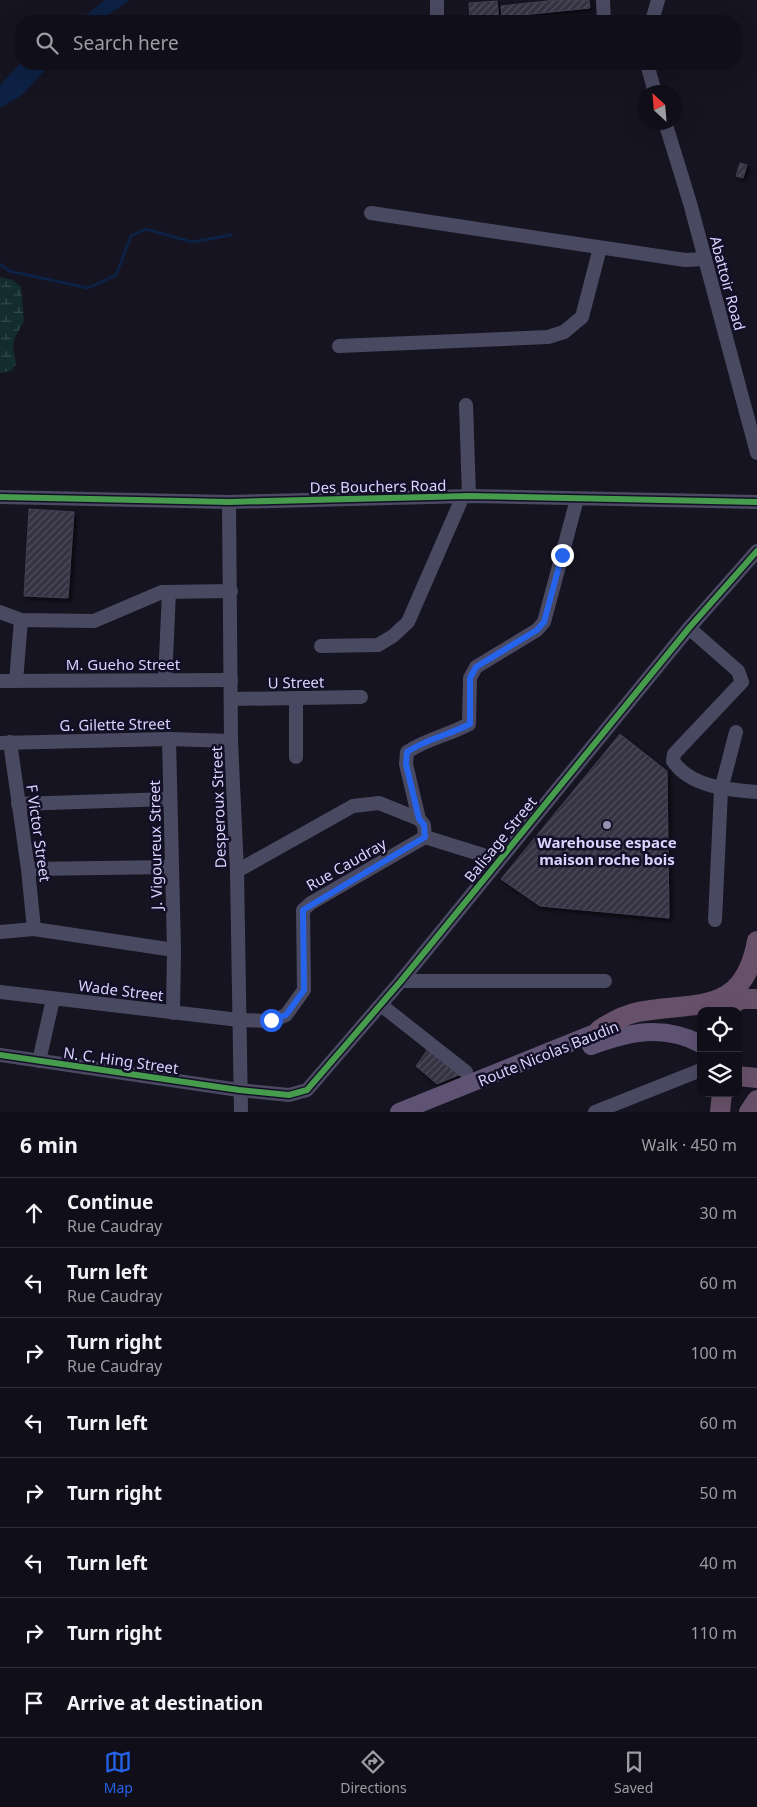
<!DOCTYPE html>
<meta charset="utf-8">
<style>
:root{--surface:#100f19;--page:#191822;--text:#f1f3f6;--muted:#9c9ca2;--line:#302f38;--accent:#2563eb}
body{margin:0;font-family:"Noto Sans",sans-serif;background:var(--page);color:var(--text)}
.controls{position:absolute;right:15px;bottom:15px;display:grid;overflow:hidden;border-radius:10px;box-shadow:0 5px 20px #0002}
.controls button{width:45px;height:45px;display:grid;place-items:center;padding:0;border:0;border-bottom:1px solid var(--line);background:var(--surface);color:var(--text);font:25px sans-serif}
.compass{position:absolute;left:637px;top:85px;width:45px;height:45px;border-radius:50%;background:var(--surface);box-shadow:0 5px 20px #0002;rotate:334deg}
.stop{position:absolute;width:15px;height:15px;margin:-11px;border:4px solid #2563eb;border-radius:50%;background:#fff}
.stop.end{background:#2563eb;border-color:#fff;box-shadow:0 1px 5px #0008}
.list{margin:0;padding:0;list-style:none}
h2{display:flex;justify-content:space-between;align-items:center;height:65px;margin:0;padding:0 20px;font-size:21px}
h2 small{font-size:16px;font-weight:400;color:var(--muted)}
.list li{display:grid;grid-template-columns:32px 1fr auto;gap:15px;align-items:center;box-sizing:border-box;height:70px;padding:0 20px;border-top:1px solid var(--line)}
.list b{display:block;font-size:19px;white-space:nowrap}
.list p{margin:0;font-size:16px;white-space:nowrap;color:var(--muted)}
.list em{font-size:16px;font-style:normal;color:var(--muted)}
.icon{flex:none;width:28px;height:28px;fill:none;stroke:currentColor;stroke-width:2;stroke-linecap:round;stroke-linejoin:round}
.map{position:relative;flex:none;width:757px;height:1112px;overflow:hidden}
.search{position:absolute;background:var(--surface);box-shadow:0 5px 20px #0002;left:15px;right:15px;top:15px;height:55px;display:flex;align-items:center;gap:12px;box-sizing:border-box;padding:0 18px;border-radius:20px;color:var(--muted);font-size:19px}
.sheet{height:625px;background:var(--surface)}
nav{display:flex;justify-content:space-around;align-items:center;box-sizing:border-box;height:70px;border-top:1px solid var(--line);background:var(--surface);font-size:14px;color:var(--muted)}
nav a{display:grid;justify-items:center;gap:2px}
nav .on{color:var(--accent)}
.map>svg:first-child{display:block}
.wetland{fill:url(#wetland-marsh)}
.water{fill:#0d2144}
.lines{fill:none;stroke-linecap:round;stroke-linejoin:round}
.stream{stroke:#0d2144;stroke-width:3}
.building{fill:url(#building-hatch);stroke:#433f54;filter:url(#shadow)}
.minor{stroke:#4a4962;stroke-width:14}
.major{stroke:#5e5373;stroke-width:18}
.highway{stroke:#67516a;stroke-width:20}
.cycleway-casing{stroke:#130f26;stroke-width:9}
.cycleway{stroke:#469c4c;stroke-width:6}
.route{stroke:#2563eb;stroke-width:6}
.poi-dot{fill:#9591b1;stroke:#130f26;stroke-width:2}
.labels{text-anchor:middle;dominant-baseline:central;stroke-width:5;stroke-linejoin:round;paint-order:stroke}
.street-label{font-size:15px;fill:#d9d4ff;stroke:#130f26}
.poi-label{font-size:15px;font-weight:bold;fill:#d9d4ff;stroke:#130f26}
</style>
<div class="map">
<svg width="757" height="1112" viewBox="0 0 757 1112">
<defs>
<pattern id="wetland-marsh" width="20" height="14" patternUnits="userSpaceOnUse" patternTransform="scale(1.25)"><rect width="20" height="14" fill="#132c2d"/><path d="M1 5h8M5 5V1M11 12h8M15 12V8" fill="none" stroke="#354a4c"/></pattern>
<pattern id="building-hatch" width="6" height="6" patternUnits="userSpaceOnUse" patternTransform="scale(1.25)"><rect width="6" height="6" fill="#343243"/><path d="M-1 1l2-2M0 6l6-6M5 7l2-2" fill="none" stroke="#514f5f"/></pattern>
<filter id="shadow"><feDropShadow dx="3" dy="3" stdDeviation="2.5" flood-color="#0009"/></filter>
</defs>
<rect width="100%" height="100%" fill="#161421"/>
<path class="wetland" d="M0,277L13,280L21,287L24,321L15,337L13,346L16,364L11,371L0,373Z"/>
<g class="water">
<path d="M105,0H130L99,21H78Z"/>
<path d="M21,63L51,64L22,95L0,108V85Z"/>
</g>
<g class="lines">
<path class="stream" d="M0,264L9,271L88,288L116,275L131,236L146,229L192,242L231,235"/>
</g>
<g class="building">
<path d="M556,0H589L590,8L502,17L501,6Z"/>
<path d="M497,1L499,21H470L469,3Z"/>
<path d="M590,18V21H559Z"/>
<path d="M740,163L747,165L743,178L736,176Z"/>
<path d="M29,509L74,512L68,598L24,596Z"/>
<path d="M620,734L667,771L669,918L540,906L501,879Z"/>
<path d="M430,1046L461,1074L437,1084L416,1066Z"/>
</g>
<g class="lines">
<g class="minor">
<path d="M603,0L604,21"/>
<path d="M437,21V0"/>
<path d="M652,21L658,0"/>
<path d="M647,64L655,92"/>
<path d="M665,122L690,203L757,453"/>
<path d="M371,213L685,260L705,259"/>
<path d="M339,346L548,337L564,332L582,317L600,248"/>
<path d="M466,405L469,496"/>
<path d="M0,497L229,502L469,496L757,502"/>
<path d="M229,502L231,741L237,871L241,1112"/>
<path d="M0,612L21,620L94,621L162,592L231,591"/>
<path d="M689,628L738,671L742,682L674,754L673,761C690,787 729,790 757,792"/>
<path d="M321,646L378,645L393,636L408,622L463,496"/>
<path d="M165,680L169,592"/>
<path d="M0,681L231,680"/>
<path d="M16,681L21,620"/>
<path d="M296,698V757"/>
<path d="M231,699L361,697"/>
<path d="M169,739L174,950L173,1013"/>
<path d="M10,742L28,869L34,929"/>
<path d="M0,743L169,739L231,741"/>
<path d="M18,804L170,799"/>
<path d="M419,819L406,764L407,752C426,739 449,735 469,724L470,678L476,667L537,630L544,622L577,499"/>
<path d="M28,869L172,867"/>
<path d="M237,871L353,806L379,803L419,819L424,825L425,837"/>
<path d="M715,920L721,790L736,732"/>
<path d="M0,932L34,929L174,950"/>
<path d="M401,981H605"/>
<path d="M0,992L239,1020L271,1021L286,1015L304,990L303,910L311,903L425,837L499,860"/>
<path d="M381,1005L466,1072"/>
<path d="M0,1055L239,1090L289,1095L307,1090L401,981L689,628L757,551"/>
<path d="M39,1061L53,999"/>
<path d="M595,1112L701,1070"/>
</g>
<g class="major">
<path d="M591,1046C629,1032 663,1024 701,1044"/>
<path d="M399,1112L612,1026"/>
</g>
<g class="highway">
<path d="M721,1011L741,999H757"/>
<path d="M599,1030C611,1022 623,1015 638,1012C696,1001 743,1017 757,941"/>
<path d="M738,1076L757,1078"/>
<path d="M720,1112L722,1093"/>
<path d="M749,1112L757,1100"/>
</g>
<g class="cycleway-casing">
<g id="cycleway">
<path d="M0,497L229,502L469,496L757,502"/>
<path d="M0,1055L239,1090L289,1095L307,1090L401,981L689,628L757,551"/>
</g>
</g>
<use href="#cycleway" class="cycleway"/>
</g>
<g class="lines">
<path class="route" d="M271,1020L286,1015L304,990L303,910L425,837L424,825L419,819L406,764L407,752C426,739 449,735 470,724V678L476,667L537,630L544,622L562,555"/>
</g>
<circle class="poi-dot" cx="607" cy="825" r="5"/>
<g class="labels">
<g class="street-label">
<text transform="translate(728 283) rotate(75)">Abattoir Road</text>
<text transform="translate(378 486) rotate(-1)">Des Bouchers Road</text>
<text x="123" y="664">M. Gueho Street</text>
<text transform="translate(296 682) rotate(-1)">U Street</text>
<text transform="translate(115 724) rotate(-1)">G. Gilette Street</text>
<text transform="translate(218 807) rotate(-92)">Desperoux Street</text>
<text transform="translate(39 833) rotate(82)">F Victor Street</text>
<text transform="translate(500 839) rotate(-51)">Balisage Street</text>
<text transform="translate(155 845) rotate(-91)">J. Vigoureux Street</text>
<text transform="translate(346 864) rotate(-30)">Rue Caudray</text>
<text transform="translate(121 990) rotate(7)">Wade Street</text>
<text transform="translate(548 1053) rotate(-22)">Route Nicolas Baudin</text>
<text transform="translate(121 1060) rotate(8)">N. C. Hing Street</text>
</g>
<g class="poi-label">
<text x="607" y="842">Warehouse espace<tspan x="607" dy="17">maison roche bois</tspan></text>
</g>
</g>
</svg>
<div class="controls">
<button><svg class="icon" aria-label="locate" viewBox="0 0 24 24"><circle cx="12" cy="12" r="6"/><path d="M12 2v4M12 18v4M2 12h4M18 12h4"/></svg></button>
<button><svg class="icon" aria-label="layers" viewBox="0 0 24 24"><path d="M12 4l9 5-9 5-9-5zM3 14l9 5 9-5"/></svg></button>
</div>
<svg class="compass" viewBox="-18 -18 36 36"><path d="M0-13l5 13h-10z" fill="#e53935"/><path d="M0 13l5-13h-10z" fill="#9c9ca2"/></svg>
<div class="stop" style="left:271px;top:1020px"></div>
<div class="stop end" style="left:562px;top:555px"></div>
<div class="search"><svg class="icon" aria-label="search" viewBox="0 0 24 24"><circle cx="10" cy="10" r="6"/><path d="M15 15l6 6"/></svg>Search here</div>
</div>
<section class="sheet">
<h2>6 min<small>Walk · 450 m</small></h2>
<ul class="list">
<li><svg class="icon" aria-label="ahead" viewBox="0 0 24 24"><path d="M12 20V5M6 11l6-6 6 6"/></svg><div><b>Continue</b><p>Rue Caudray</p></div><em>30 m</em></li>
<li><svg class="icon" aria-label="left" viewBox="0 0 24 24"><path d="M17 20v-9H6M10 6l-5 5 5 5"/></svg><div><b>Turn left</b><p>Rue Caudray</p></div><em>60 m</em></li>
<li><svg class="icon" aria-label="right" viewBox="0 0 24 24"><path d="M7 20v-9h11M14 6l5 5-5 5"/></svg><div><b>Turn right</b><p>Rue Caudray</p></div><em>100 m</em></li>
<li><svg class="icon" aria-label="left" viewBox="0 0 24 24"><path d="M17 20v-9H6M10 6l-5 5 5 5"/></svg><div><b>Turn left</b></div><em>60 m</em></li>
<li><svg class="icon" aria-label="right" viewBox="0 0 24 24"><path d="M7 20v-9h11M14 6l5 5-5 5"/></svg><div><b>Turn right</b></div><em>50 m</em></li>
<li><svg class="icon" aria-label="left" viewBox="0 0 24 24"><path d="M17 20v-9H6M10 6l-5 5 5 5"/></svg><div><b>Turn left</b></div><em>40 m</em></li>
<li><svg class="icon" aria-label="right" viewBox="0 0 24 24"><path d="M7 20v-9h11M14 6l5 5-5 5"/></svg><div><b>Turn right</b></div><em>110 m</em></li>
<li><svg class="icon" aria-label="arrive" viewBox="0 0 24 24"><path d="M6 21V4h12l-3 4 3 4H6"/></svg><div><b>Arrive at destination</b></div></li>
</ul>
</section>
<nav>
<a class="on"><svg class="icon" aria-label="map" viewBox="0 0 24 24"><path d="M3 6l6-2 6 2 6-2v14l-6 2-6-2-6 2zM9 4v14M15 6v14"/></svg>Map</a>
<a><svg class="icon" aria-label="directions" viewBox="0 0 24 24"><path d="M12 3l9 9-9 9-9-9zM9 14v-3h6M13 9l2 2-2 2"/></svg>Directions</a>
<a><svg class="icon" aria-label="saved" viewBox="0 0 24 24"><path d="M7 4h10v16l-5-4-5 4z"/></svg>Saved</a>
</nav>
